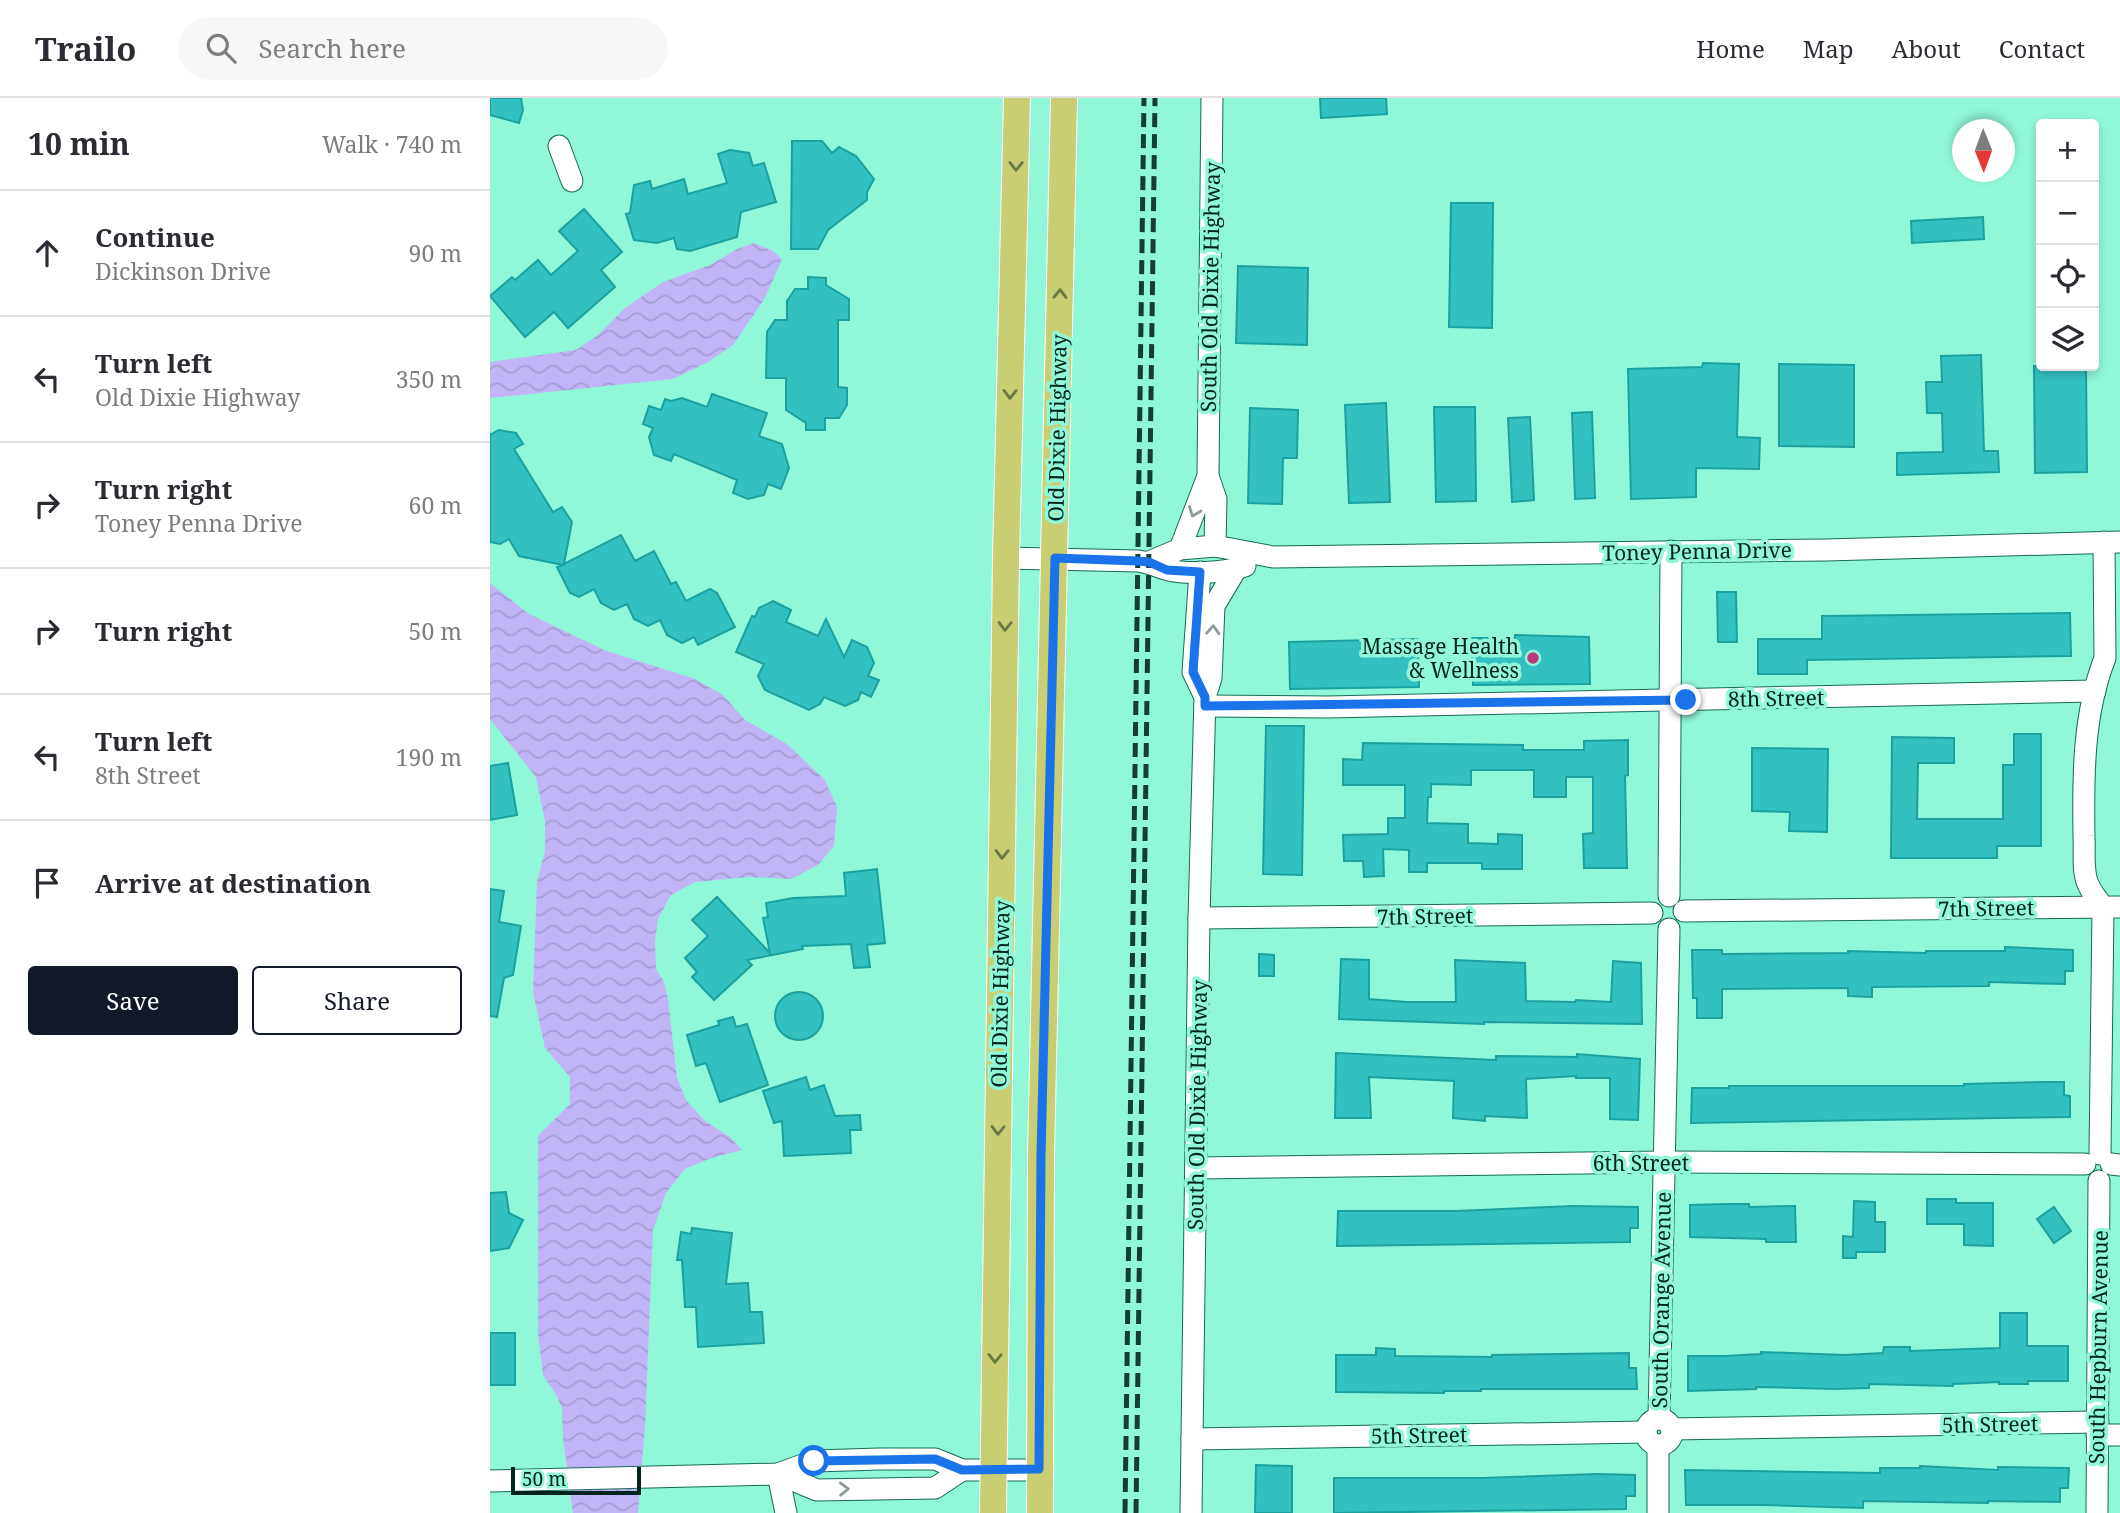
<!DOCTYPE html>
<meta charset="utf-8">
<style>
:root{--surface:#fff;--page:#f7f7f7;--text:#2b2b33;--muted:#7c7c81;--line:#e1e1e2;--accent:#111827}
body{margin:0;font-family:"Noto Serif",serif;background:var(--page);color:var(--text)}
.controls{position:absolute;right:21px;top:21px;display:grid;overflow:hidden;border-radius:7px;box-shadow:0 4px 10px #0003}
.controls button{width:63px;height:63px;display:grid;place-items:center;padding:0;border:0;border-bottom:2px solid var(--line);background:var(--surface);color:var(--text);font:35px sans-serif}
.compass{position:absolute;left:1462px;top:21px;width:63px;height:63px;border-radius:50%;background:var(--surface);box-shadow:0 4px 10px #0003;rotate:179deg}
.scale{position:absolute;left:21px;bottom:18px;width:130px;box-sizing:border-box;padding-left:7px;border:4px solid #02241c;border-top:0;font-size:19px;line-height:24px;white-space:nowrap;color:#02241c;-webkit-text-stroke:5px #91f7d9;paint-order:stroke}
.stop{position:absolute;width:21px;height:21px;margin:-16px;border:5px solid #1a73e8;border-radius:50%;background:#fff}
.stop.end{background:#1a73e8;border-color:#fff;box-shadow:0 2px 7px #0008}
.list{margin:0;padding:0;list-style:none}
h2{display:flex;justify-content:space-between;align-items:center;height:91px;margin:0;padding:0 28px;font-size:30px}
h2 small{font-size:23px;font-weight:400;color:var(--muted)}
.list li{display:grid;grid-template-columns:46px 1fr auto;gap:21px;align-items:center;box-sizing:border-box;height:126px;padding:0 28px;border-top:2px solid var(--line)}
.list b{display:block;font-size:26px;white-space:nowrap}
.list p{margin:0;font-size:23px;white-space:nowrap;color:var(--muted)}
.list em{font-size:23px;font-style:normal;color:var(--muted)}
.actions{display:flex;gap:14px;padding:21px 28px}
.actions a{flex:1;padding:16px 0;border:2px solid var(--accent);border-radius:7px;text-align:center;font-size:24px;color:var(--accent)}
.actions .main{background:var(--accent);color:#fff}
.icon{flex:none;width:38px;height:38px;fill:none;stroke:currentColor;stroke-width:2;stroke-linecap:round;stroke-linejoin:round}
.map{position:relative;flex:none;width:1630px;height:1415px;overflow:hidden}
header{display:flex;align-items:center;gap:42px;box-sizing:border-box;height:98px;padding:0 35px;background:var(--surface);border-bottom:2px solid var(--line)}
header strong{font-size:33px}
nav{display:flex;gap:38px;margin-inline-start:auto;font-size:24px}
.search{width:490px;height:63px;background:var(--page);display:flex;align-items:center;gap:18px;box-sizing:border-box;padding:0 24px;border-radius:38px;color:var(--muted);font-size:26px}
main{display:flex}
aside{flex:1;background:var(--surface)}
.map>svg:first-child{display:block}
.water{fill:url(#water-waves)}
.building{fill:#32c1be;stroke:#1ba19e;stroke-width:2}
.lines{fill:none;stroke-linecap:round;stroke-linejoin:round}
.minor-casing{stroke:#156b57;stroke-width:23}
.major-casing{stroke:#fff;stroke-width:28}
.minor{stroke:#fff;stroke-width:21}
.major{stroke:#cace72;stroke-width:26}
.rail{stroke:#143e33;stroke-width:5;stroke-dasharray:14 7;stroke-linecap:butt}
.oneway{stroke:#667947}
.oneway2{stroke:#8d9c99}
.route{stroke:#1a73e8;stroke-width:9}
.poi-dot{fill:#bd397d;stroke:#91f7d9;stroke-width:2.5}
.labels{text-anchor:middle;dominant-baseline:central;stroke-width:7;stroke-linejoin:round;paint-order:stroke}
.street-label{font-size:21px;fill:#02241c;stroke:#91f7d9}
.poi-label{font-size:21px;fill:#02241c;stroke:#91f7d9;text-anchor:end}
</style>
<header>
<strong>Trailo</strong>
<div class="search"><svg class="icon" aria-label="search" viewBox="0 0 24 24"><circle cx="10" cy="10" r="6"/><path d="M15 15l6 6"/></svg>Search here</div>
<nav><a>Home</a><a>Map</a><a>About</a><a>Contact</a></nav>
</header>
<main>
<aside>
<h2>10 min<small>Walk · 740 m</small></h2>
<ul class="list">
<li><svg class="icon" aria-label="ahead" viewBox="0 0 24 24"><path d="M12 20V5M6 11l6-6 6 6"/></svg><div><b>Continue</b><p>Dickinson Drive</p></div><em>90 m</em></li>
<li><svg class="icon" aria-label="left" viewBox="0 0 24 24"><path d="M17 20v-9H6M10 6l-5 5 5 5"/></svg><div><b>Turn left</b><p>Old Dixie Highway</p></div><em>350 m</em></li>
<li><svg class="icon" aria-label="right" viewBox="0 0 24 24"><path d="M7 20v-9h11M14 6l5 5-5 5"/></svg><div><b>Turn right</b><p>Toney Penna Drive</p></div><em>60 m</em></li>
<li><svg class="icon" aria-label="right" viewBox="0 0 24 24"><path d="M7 20v-9h11M14 6l5 5-5 5"/></svg><div><b>Turn right</b></div><em>50 m</em></li>
<li><svg class="icon" aria-label="left" viewBox="0 0 24 24"><path d="M17 20v-9H6M10 6l-5 5 5 5"/></svg><div><b>Turn left</b><p>8th Street</p></div><em>190 m</em></li>
<li><svg class="icon" aria-label="arrive" viewBox="0 0 24 24"><path d="M6 21V4h12l-3 4 3 4H6"/></svg><div><b>Arrive at destination</b></div></li>
</ul>
<div class="actions"><a class="main">Save</a><a>Share</a></div>
</aside>
<div class="map">
<svg width="1630" height="1415" viewBox="0 0 1630 1415">
<defs>
<pattern id="water-waves" width="16" height="10" patternUnits="userSpaceOnUse" patternTransform="scale(1.75)"><rect width="16" height="10" fill="#c2b5f7"/><path d="M0 5q4-4 8 0t8 0" fill="none" stroke="#a59cd3"/></pattern>
</defs>
<rect width="100%" height="100%" fill="#91f7d9"/>
<g class="water">
<path d="M264,145L283,153L292,161L275,200L243,247L218,264L183,281L0,300V264L86,252L108,237L135,210L173,184L220,167L247,151Z"/>
<path d="M0,485L39,516L114,552L205,581L233,597L255,622L297,646L335,682L347,709L344,748L328,767L301,781L259,779L205,784L181,797L168,821L165,844L166,871L174,884L178,901L187,980L196,1002L215,1023L240,1039L252,1052L221,1060L195,1071L176,1095L163,1132L155,1329L148,1415H83L73,1340L72,1311L67,1298L53,1277L48,1237V1038L80,1006V979L55,950L43,894L47,784L55,753V723L46,679L0,621Z"/>
</g>
<g class="building">
<path d="M0,0H31L33,12L29,25L0,17Z"/>
<path d="M830,0H896L897,16L831,20Z"/>
<path d="M302,43H332L342,55L349,49L366,58L384,81L377,94V102L338,132L328,151H301Z"/>
<path d="M240,52L259,55L263,68L274,65L286,104L251,114L247,139L200,153L187,151L184,140L167,145L144,142L136,116L140,115L144,87L160,83L162,91L194,81L198,96L237,85L228,56Z"/>
<path d="M961,105H1003L1002,230L959,229Z"/>
<path d="M94,111L132,154L111,172L125,189L78,230L64,214L35,239L0,198L22,179L25,182L48,162L61,177L88,153L69,133Z"/>
<path d="M1493,119L1494,141L1422,145L1421,123Z"/>
<path d="M748,168L818,170L817,247L746,245Z"/>
<path d="M318,179L336,180V187L359,201V222H348V289L357,290V307L349,320H335V332H316V325L296,312V280H276L277,234L285,222H297V203L305,191H318Z"/>
<path d="M1491,257L1494,353H1508L1509,374L1407,377V355L1453,354L1452,315H1437L1436,284H1452L1451,258Z"/>
<path d="M1213,265L1249,266L1247,339L1270,340L1269,371L1206,370V399L1141,401L1138,271L1212,269Z"/>
<path d="M1289,266L1364,267V349L1289,348Z"/>
<path d="M1544,268H1596L1597,374L1545,375Z"/>
<path d="M222,296L277,315L269,338L292,346L299,370L291,391L278,386L274,397L258,401L243,395L247,382L184,356L181,363L164,357L159,339L163,330L153,326L159,308L171,312L175,301L181,303L192,300L217,309Z"/>
<path d="M896,305L900,404L859,405L855,307Z"/>
<path d="M944,309H985L986,403L946,404Z"/>
<path d="M760,310L808,312L807,360H793L792,406L758,405Z"/>
<path d="M1102,314L1105,400L1085,401L1082,315Z"/>
<path d="M1040,319L1044,402L1022,404L1018,320Z"/>
<path d="M9,332L26,335L33,346L24,351L45,385L63,414L72,409L82,424L74,466L131,437L145,463L164,453L181,486L186,484L196,503L220,491L227,495L245,529L208,547L204,539L192,545L177,537L170,522L158,528L144,521L137,506L124,512L111,505L104,491L89,499L80,495L67,469L73,467L29,458L19,441L10,446L0,444V337Z"/>
<path d="M1227,494H1246L1247,544H1228Z"/>
<path d="M283,503L301,512L296,524L328,538L336,521L354,559L362,542L377,549L384,565L378,578L389,582L381,599L371,594L368,602L355,608L334,599L330,606L319,612L275,592L268,578L274,566L246,554L262,518L265,519L269,510Z"/>
<path d="M1580,515L1581,558L1317,562V576H1268V541H1332V518Z"/>
<path d="M1025,537L1099,539L1100,586L983,587L982,540H1025Z"/>
<path d="M928,541L929,589L800,591L799,544Z"/>
<path d="M776,628H814L812,777L773,776Z"/>
<path d="M1524,636H1551V748H1507V760H1401L1402,639L1464,640V665H1428L1427,721H1513V667H1524Z"/>
<path d="M1138,642V677L1135,678L1137,770H1094L1093,736L1103,735V679H1076V699H1044V672H981V687L941,686V699H938L937,725L978,726V745L1008,746V736L1032,737V771H992V765H937V774H919V752L893,751L894,778L874,779L873,763H854L853,737L898,736V720H915V687H853V661L872,662L873,645L1033,647V652H1094V643Z"/>
<path d="M1262,650L1338,651L1337,734L1299,733L1300,714L1262,713Z"/>
<path d="M18,665L27,717L0,722V668Z"/>
<path d="M387,771L395,845L377,847L380,869L364,870L361,846L312,848L313,851L257,862L262,867L224,902L202,879L207,874L195,860L218,838L202,822L227,799L280,855L273,820L278,819L276,805L303,800L356,798L354,775Z"/>
<path d="M0,791L14,793L9,824L31,828L23,877L14,880L7,919L0,918Z"/>
<path d="M1515,849L1583,852V873H1575V886L1499,884V888L1382,889V899L1358,898V890L1232,891V920H1207V900H1203L1202,852H1232V856L1358,855V853L1436,855V853H1515Z"/>
<path d="M769,856L784,857V878H769Z"/>
<path d="M851,861L879,862V901L917,904H966L965,862L1035,865L1036,903L1085,904L1086,902L1121,904L1123,863L1151,865L1152,926L994,924V926L849,921Z"/>
<circle cx="309" cy="918" r="24"/>
<path d="M243,919L246,929L257,926L278,987L230,1004L216,965L206,968L197,937L229,927L228,923Z"/>
<path d="M846,955L1006,962V958L1087,959V956L1150,961L1148,1022L1120,1021V980H1086V978L1036,981L1037,1020L995,1018V1023L963,1020L964,983L879,979L881,1020H845Z"/>
<path d="M316,979L320,992L334,987L345,1018L370,1017L371,1032H360L361,1055L294,1058L292,1023L284,1025L273,993Z"/>
<path d="M1552,984H1574V997L1580,998V1019L1201,1025L1202,990H1239V988H1474V986Z"/>
<path d="M16,1094L19,1115L33,1122L19,1150L0,1153V1095Z"/>
<path d="M1437,1101H1466V1105H1503V1148L1474,1147V1126H1437Z"/>
<path d="M1364,1103L1385,1104V1124H1395V1154H1366V1160H1353V1138L1363,1139Z"/>
<path d="M1237,1106H1259V1109L1305,1108L1306,1144H1276V1141L1200,1139V1107Z"/>
<path d="M1083,1108L1148,1109V1130H1140V1144L847,1148L848,1113H966Z"/>
<path d="M1564,1109L1581,1133L1564,1145L1547,1121Z"/>
<path d="M202,1130L242,1135L236,1186L258,1185L260,1214H272L274,1245L208,1249L206,1209H195L192,1162H187L191,1134L201,1136Z"/>
<path d="M1510,1215H1537V1248H1578V1283H1538V1286H1509V1284L1463,1286V1288L1379,1286V1290L1345,1291L1266,1289V1291L1198,1293V1258H1235L1271,1256V1254L1354,1257L1393,1255L1394,1249H1420V1253L1510,1250Z"/>
<rect x="0" y="1235" width="25" height="52"/>
<path d="M886,1250L905,1251V1258L1002,1259V1257L1139,1255V1270H1146L1147,1291H991V1293H954V1295L846,1294V1257H886Z"/>
<path d="M766,1367L802,1368V1415H765Z"/>
<path d="M1430,1368L1508,1372V1369L1579,1370L1578,1390H1570V1404L1498,1403V1405L1373,1403V1410L1275,1407H1196L1195,1372L1390,1375V1370H1430Z"/>
<path d="M1107,1376L1145,1377V1398H1136V1411L844,1415V1380H991Z"/>
</g>
<g class="lines">
<g class="minor-casing">
<g id="minor">
<path d="M722,0L718,378L726,401L725,448"/>
<path d="M69,48L82,83"/>
<path d="M690,451L718,378"/>
<path d="M516,460L648,463C658,464 665,468 675,471C694,477 736,475 755,468"/>
<path d="M659,464L690,451L725,448L783,459L1336,452L1630,444"/>
<path d="M710,474L703,574L715,599"/>
<path d="M715,608L838,609L1605,593"/>
<path d="M1179,798L1181,453"/>
<path d="M1194,813L1630,809"/>
<path d="M709,820L1162,815"/>
<path d="M1610,1056L1613,809C1608,802 1601,794 1598,786C1592,773 1595,752 1594,738C1593,679 1593,616 1615,560L1614,444"/>
<path d="M1621,1066L1630,1067"/>
<path d="M706,1070L1174,1064L1595,1066"/>
<path d="M1169,1321L1179,831"/>
<circle cx="1169" cy="1334" r="13"/>
<path d="M1181,1331L1608,1324"/>
<path d="M1607,1337H1630"/>
<path d="M702,1341L1156,1334"/>
<path d="M1168,1347V1415"/>
<path d="M288,1376L327,1392L445,1390L472,1372"/>
<path d="M288,1376L296,1415"/>
<path d="M0,1383L288,1376L324,1363L390,1361H445L472,1372H549"/>
<path d="M701,1415L709,820L715,599L721,580L724,508L746,471"/>
<path d="M1607,1415L1609,1083"/>
</g>
</g>
<g class="major-casing">
<g id="major">
<path d="M503,1415L516,460L527,0"/>
<path d="M550,1415L551,1058L574,0"/>
</g>
</g>
<use href="#minor" class="minor"/>
<use href="#major" class="major"/>
<g class="rail">
<path d="M635,1415L654,0"/>
<path d="M646,1415L665,0"/>
</g>
</g>
<defs><path id="oneway-chevron" d="M-2-3.5L2.5 0L-2 3.5" fill="none" stroke-width="1.6" stroke-linecap="round" stroke-linejoin="round" transform="scale(1.75)"/></defs>
<g class="oneway">
<use href="#oneway-chevron" transform="translate(526 68) rotate(91)"/>
<use href="#oneway-chevron" transform="translate(570 196) rotate(-89)"/>
<use href="#oneway-chevron" transform="translate(520 296) rotate(91)"/>
<use href="#oneway-chevron" transform="translate(515 528) rotate(91)"/>
<use href="#oneway-chevron" transform="translate(512 756) rotate(91)"/>
<use href="#oneway-chevron" transform="translate(508 1032) rotate(91)"/>
<use href="#oneway-chevron" transform="translate(505 1260) rotate(91)"/>
</g>
<g class="oneway2">
<use href="#oneway-chevron" transform="translate(704 414) rotate(111)"/>
<use href="#oneway-chevron" transform="translate(723 532) rotate(-87)"/>
<use href="#oneway-chevron" transform="translate(354 1391) rotate(-1)"/>
</g>
<g class="lines">
<path class="route" d="M324,1363L445,1361L472,1372L549,1371L551,1058L565,460L648,463L659,464L677,472L710,474L703,574L715,599V608L1196,602"/>
</g>
<circle class="poi-dot" cx="1043" cy="560" r="7"/>
<g class="labels">
<g class="street-label">
<text transform="translate(720 189) rotate(-89)">South Old Dixie Highway</text>
<text transform="translate(567 330) rotate(-89)">Old Dixie Highway</text>
<text transform="translate(1207 453) rotate(-1)">Toney Penna Drive</text>
<text transform="translate(1286 600) rotate(-1)">8th Street</text>
<text transform="translate(1496 810) rotate(-1)">7th Street</text>
<text transform="translate(935 818) rotate(-1)">7th Street</text>
<text transform="translate(510 896) rotate(-89)">Old Dixie Highway</text>
<text transform="translate(707 1007) rotate(-89)">South Old Dixie Highway</text>
<text x="1151" y="1065">6th Street</text>
<text transform="translate(1171 1202) rotate(-89)">South Orange Avenue</text>
<text transform="translate(1608 1249) rotate(-89)">South Hepburn Avenue</text>
<text transform="translate(1500 1326) rotate(-1)">5th Street</text>
<text transform="translate(929 1337) rotate(-1)">5th Street</text>
</g>
<g class="poi-label">
<text x="1029" y="548">Massage Health<tspan x="1029" dy="24">&amp; Wellness</tspan></text>
</g>
</g>
</svg>
<div class="controls">
<button>+</button>
<button>−</button>
<button><svg class="icon" aria-label="locate" viewBox="0 0 24 24"><circle cx="12" cy="12" r="6"/><path d="M12 2v4M12 18v4M2 12h4M18 12h4"/></svg></button>
<button><svg class="icon" aria-label="layers" viewBox="0 0 24 24"><path d="M12 4l9 5-9 5-9-5zM3 14l9 5 9-5"/></svg></button>
</div>
<svg class="compass" viewBox="-18 -18 36 36"><path d="M0-13l5 13h-10z" fill="#e53935"/><path d="M0 13l5-13h-10z" fill="#7c7c81"/></svg>
<div class="scale">50 m</div>
<div class="stop" style="left:324px;top:1363px"></div>
<div class="stop end" style="left:1196px;top:602px"></div>
</div>
</main>
